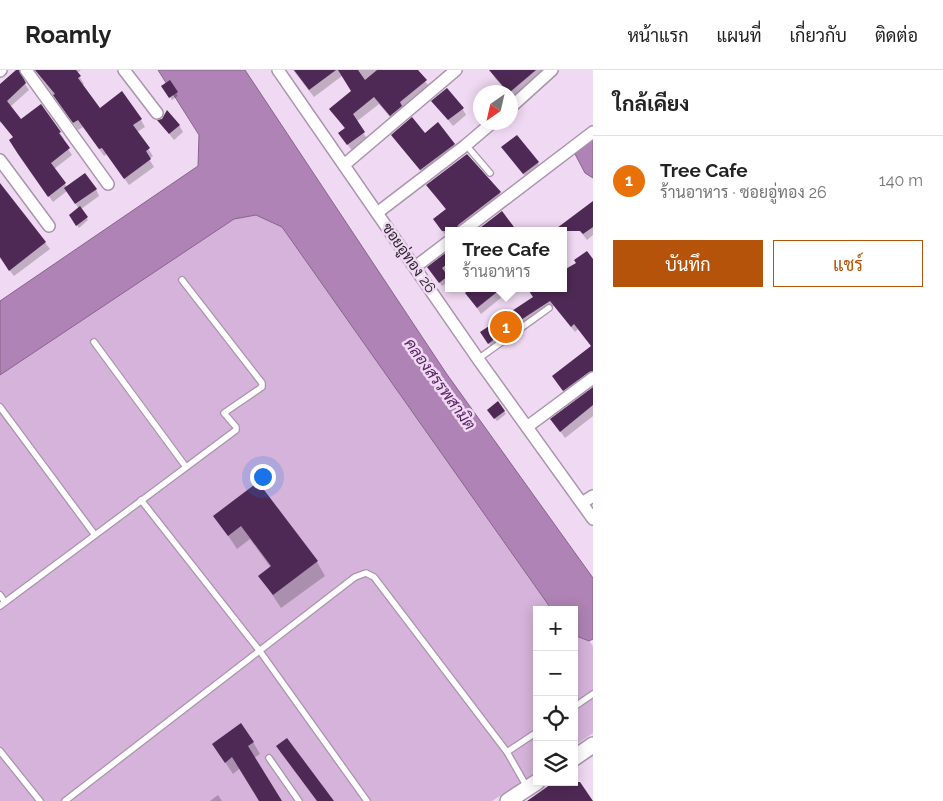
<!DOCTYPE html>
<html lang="th">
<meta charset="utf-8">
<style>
:root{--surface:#fff;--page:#f6f6f6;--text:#222;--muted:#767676;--line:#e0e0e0;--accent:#b45309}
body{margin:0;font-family:Raleway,Sarabun,sans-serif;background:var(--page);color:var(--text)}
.controls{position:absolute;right:15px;bottom:15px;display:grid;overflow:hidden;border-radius:0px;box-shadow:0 2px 12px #0003}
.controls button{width:45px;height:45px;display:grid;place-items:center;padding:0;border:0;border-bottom:1px solid var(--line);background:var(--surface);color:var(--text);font:25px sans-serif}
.compass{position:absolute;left:473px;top:15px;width:45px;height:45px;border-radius:50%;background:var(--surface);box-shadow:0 2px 12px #0003;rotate:214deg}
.you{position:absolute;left:262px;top:406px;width:18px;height:18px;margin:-12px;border:4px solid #fff;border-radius:50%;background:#1a73e8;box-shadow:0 0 0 8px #1a73e833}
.badge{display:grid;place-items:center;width:32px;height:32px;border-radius:50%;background:var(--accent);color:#fff;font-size:16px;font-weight:700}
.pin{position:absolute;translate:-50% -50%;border:2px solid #fff;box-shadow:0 1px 5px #0006}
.popup{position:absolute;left:445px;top:157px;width:122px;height:65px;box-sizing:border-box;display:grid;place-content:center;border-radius:0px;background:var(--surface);filter:drop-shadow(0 1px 4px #0005);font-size:16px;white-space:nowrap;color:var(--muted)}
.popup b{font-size:19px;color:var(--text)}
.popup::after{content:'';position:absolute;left:50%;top:100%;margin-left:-10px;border:10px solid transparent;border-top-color:var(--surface)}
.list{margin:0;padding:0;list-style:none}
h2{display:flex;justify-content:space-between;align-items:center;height:65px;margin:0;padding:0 20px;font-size:21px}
h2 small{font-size:16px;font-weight:400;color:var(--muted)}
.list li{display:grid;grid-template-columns:32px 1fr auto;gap:15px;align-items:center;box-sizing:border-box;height:90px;padding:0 20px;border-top:1px solid var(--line)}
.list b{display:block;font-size:19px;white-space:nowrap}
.list p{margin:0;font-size:16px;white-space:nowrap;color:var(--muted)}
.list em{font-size:16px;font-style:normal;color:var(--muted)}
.actions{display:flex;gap:10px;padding:15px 20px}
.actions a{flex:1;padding:11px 0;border:1px solid var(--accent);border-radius:0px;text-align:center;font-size:18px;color:var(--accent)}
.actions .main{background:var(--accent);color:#fff}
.icon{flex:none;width:28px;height:28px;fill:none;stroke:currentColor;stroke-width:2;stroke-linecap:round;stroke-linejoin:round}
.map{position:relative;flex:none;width:593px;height:731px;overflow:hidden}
header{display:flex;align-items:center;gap:30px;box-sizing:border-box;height:70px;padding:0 25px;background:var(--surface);border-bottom:1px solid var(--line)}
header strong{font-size:24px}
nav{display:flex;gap:28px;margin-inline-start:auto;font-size:18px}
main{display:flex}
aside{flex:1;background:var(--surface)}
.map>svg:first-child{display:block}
.green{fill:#d5b3da}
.water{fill:#af83b5;stroke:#86658a}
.shadow{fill:#0003}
.building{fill:#4f2955}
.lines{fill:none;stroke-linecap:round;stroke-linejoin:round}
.lane-casing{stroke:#a994ac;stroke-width:8}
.street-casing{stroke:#a994ac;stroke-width:14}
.secondary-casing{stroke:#a994ac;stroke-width:18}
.lane{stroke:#fff;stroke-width:5.5}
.street{stroke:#fff;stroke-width:11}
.secondary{stroke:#fff;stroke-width:15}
.labels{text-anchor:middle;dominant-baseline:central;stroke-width:5;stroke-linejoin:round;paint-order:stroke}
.street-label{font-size:15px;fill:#261e27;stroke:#f0d9f3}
.water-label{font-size:16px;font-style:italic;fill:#5a2563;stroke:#f0d9f3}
</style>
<header>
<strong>Roamly</strong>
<nav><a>หน้าแรก</a><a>แผนที่</a><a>เกี่ยวกับ</a><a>ติดต่อ</a></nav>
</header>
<main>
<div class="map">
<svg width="593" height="731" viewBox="0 0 593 731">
<rect width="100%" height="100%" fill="#f0d9f3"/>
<g class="green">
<path d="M256,145L282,157L552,540H537V702L492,731H0V305L234,149Z"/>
<path d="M574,565L589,571L593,576V663L574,676Z"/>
</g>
<g class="water">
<path d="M158,0H245L446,303L593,508V569L589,571L574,565V540H552L282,157L256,145L234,149L0,305V231L198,96L199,65Z"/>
<path d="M593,69V108L585,103L575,84Z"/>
</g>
<g class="shadow">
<path d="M35,0H81L77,3L84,14L82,16L99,40L141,50L145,57L137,62L153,86L149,89L154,97L129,115L107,84L104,86L83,57L78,60Z"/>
<path d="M293,0H417L430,18L395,53L379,34L356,52L368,70L353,82L340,64L345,59L331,39L352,21L342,6L314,27Z"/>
<path d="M492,0H548L513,30L510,26V22H507L495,8L491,1Z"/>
<path d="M19,5L29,20L10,37L21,50L41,36L60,63L64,69L62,70L72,85L54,99L67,117L96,119L99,126L81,139L88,150L79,158L72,148L79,139L67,121L53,132L14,76V68L1,52L0,53V15Z"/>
<path d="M170,12L178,26L172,30L163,17Z"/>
<path d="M433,31L462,38L466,45L453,56Z"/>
<path d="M159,51L179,55L183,62L174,70Z"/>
<path d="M425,65L454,75L458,81L425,106L397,72Z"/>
<path d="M503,77L538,93L541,99L528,110Z"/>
<path d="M466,86L500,123L504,130L463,161H448V168L438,156L446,140L428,115Z"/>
<path d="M0,115L50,179L14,206L0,188Z"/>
<path d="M593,133V165L587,170L575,154Z"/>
<path d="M448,183V199L444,203L448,212L442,216L429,198Z"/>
<path d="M593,191V309L568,326L557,313L592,277L578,259L575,262L554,236L493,279L485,268L564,218V202L577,194Z"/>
<path d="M472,218H513L481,244L467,223Z"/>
<path d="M593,318V346L565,368L552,350Z"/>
<path d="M504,341L506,344L497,351L490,343Z"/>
<path d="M258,414L317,492L325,506L281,538L260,506L271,498L250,469L237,479L215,446Z"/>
<path d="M253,672L260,684L254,688L281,731H258L260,730L240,698L233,704L213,674Z"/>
<path d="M218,725L222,731H210Z"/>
</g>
<g class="building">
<path d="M16,0H19L26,13L7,31L21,49L41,34L61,62L59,63L70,78L51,93L66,113L48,127L18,84L9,70L13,67L0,51V14Z"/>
<path d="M35,0H76L81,6L78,8L100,38L122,21L142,49L133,55L150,78L146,81L151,89L124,109L102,78L99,79L78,50L73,53L53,25L55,24Z"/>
<path d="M294,0H336L309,20Z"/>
<path d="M338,0H358L365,10L377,0H418L427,10L400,32L402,36L390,46L374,27L353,44L365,62L347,75L338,63L345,58L329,39L351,21Z"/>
<path d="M489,0H536L510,22H508Z"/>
<path d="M170,10L178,22L169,28L161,16Z"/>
<path d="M447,18L464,38L448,50L431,31Z"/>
<path d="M167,40L180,55L169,64L157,50L162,49Z"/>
<path d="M412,47L425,63L438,52L455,74L420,100L391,65Z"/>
<path d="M517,65L539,92L523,104L501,77Z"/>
<path d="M467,84L501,122L458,155L456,161H442L433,149L446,139L426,115Z"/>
<path d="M85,103L97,119L75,134L64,118Z"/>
<path d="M0,113L46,172L9,201L0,187Z"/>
<path d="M593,131V157L583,164L580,161H553Z"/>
<path d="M80,136L88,147L76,156L69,145Z"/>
<path d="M502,141L517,161H476Z"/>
<path d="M448,181V193L442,198L448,206L439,213L427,197Z"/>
<path d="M587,181L593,189V301L589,302L563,321L552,306L591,276L574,254L571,257L550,231L513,255L488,274L480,262L533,227L527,218H564V200L576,193L574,190Z"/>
<path d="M471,218H502L477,238L465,223Z"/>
<path d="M593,317V335L560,362L550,349Z"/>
<path d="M498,331L505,341L494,349L487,340Z"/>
<path d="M258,412L318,491L273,525L258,506L271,496L241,456L228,466L213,446Z"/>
<path d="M241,653L254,672L248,676L282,731H259L232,687L225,693L212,674Z"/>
<path d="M287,668L334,731H317L276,676Z"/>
<path d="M554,712H580L593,731H527Z"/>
</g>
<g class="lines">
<g class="lane-casing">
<g id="lane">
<path d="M466,75L490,103"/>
<path d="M94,272L186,397"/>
<path d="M478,289L549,238"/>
<path d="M0,337L95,465"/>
<path d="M141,430L259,580L367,731"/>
<path d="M0,525L5,532"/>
<path d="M0,536L236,360V357L224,343L262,317V313L182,210"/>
<path d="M574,637L593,624"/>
<path d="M0,681L40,731"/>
<path d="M507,682L537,662"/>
<path d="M269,688L299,731"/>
<path d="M65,731L355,507L366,503L374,507L507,682L527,717"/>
</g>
</g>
<g class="street-casing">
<g id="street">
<path d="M26,0L108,114"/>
<path d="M124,0L157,43"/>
<path d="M278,0L478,289L593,449"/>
<path d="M0,1L1,0"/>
<path d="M510,38L552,0"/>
<path d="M0,90L49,156"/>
<path d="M344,95L456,0"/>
<path d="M377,143L466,75L493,52"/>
<path d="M463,161L593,62"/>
<path d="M415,197L448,172"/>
<path d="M527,357L593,308"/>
<path d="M582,433L593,426"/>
</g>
</g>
<g class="secondary-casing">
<g id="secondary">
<path d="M574,688L593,675"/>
<path d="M508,731L537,712"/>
</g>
</g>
<use href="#lane" class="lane"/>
<use href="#street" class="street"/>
<use href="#secondary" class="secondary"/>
</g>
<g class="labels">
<g class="street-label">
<text transform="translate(409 188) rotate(55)">ซอยอู่ทอง 26</text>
</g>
<g class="water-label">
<text transform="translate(440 314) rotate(54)">คลองสรรพสามิต</text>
</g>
</g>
</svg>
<div class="controls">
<button>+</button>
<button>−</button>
<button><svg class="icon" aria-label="locate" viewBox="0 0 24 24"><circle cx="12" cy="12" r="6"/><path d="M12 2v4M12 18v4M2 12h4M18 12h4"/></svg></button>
<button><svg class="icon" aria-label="layers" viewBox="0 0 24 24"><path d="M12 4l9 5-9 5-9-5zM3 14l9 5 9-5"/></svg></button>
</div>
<svg class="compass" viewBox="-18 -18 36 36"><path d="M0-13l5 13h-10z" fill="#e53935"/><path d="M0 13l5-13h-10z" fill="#767676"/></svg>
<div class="you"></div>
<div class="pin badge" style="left:506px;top:257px;background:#e8710a">1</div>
<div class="popup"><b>Tree Cafe</b>ร้านอาหาร</div>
</div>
<aside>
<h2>ใกล้เคียง<small></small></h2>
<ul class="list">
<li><span class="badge" style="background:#e8710a">1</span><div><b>Tree Cafe</b><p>ร้านอาหาร · ซอยอู่ทอง 26</p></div><em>140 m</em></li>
</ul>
<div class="actions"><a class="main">บันทึก</a><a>แชร์</a></div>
</aside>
</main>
